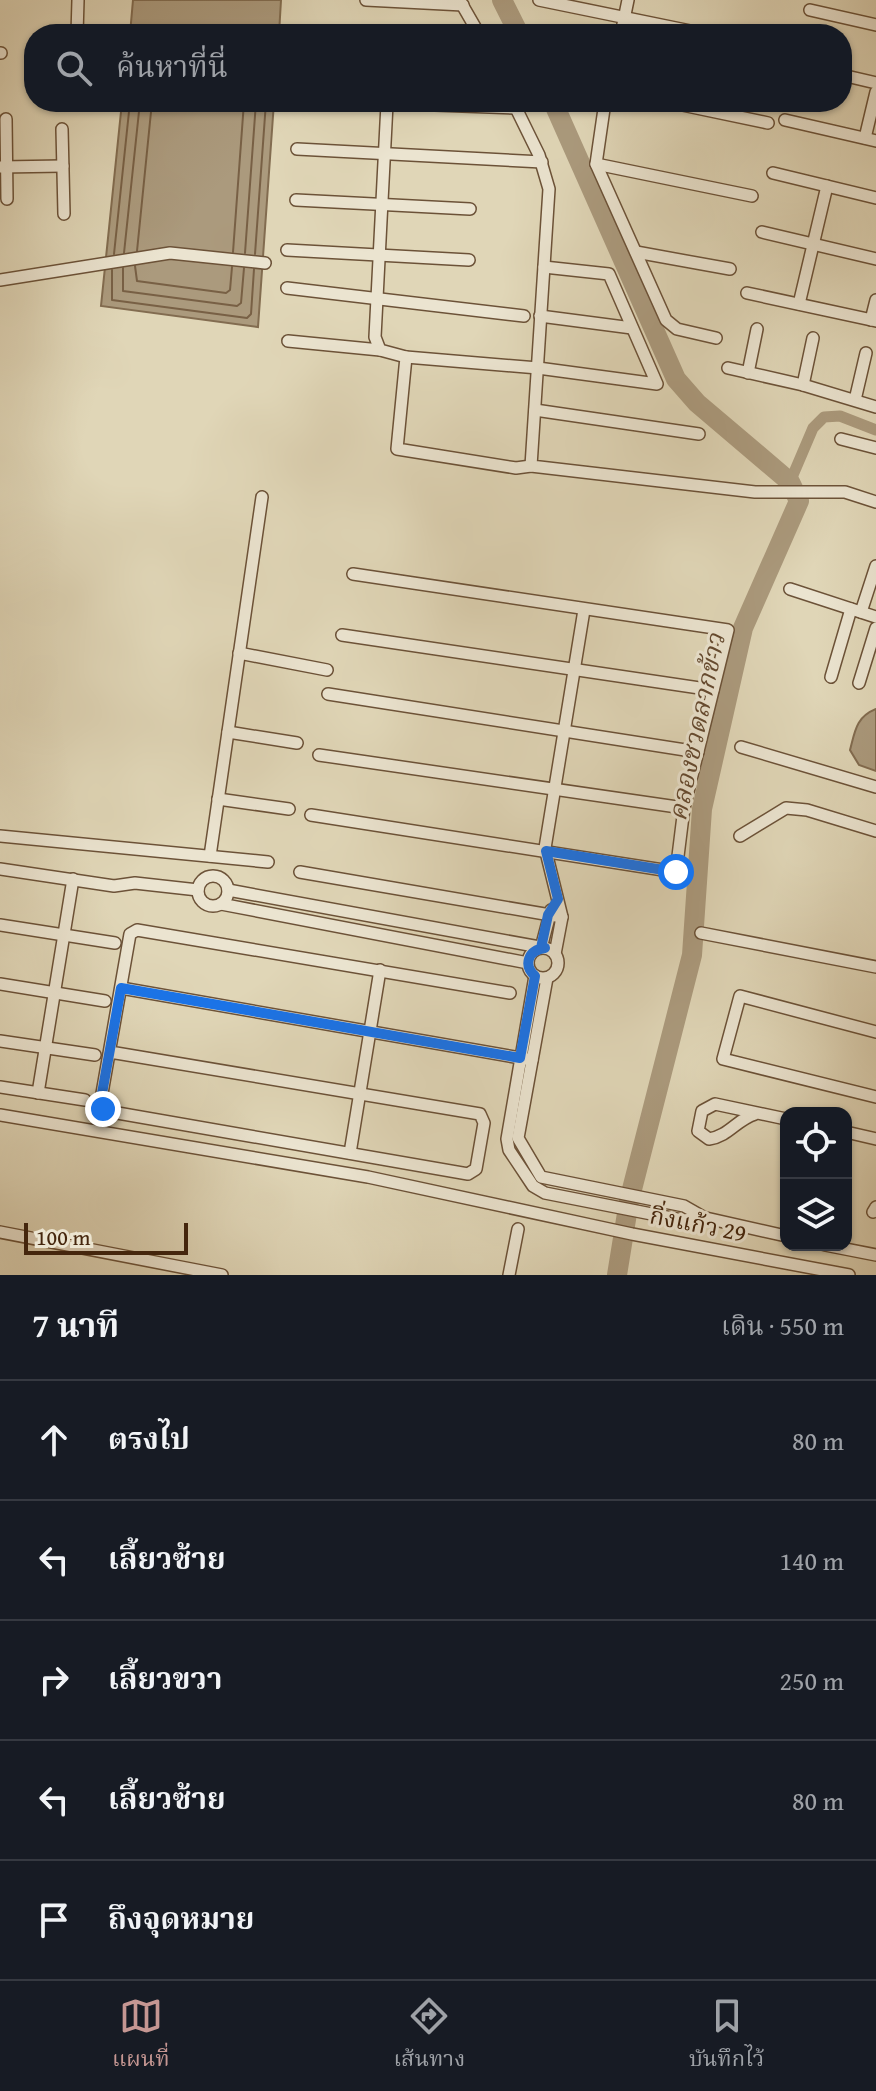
<!DOCTYPE html>
<html lang="th">
<meta charset="utf-8">
<style>
:root{--surface:#171b24;--page:#242831;--text:#f1f3f6;--muted:#9ea1a6;--line:#363941;--accent:#c59692}
body{margin:0;font-family:"Gentium Book Plus","Noto Serif Thai",serif;background:var(--page);color:var(--text)}
.controls{position:absolute;right:24px;bottom:24px;display:grid;overflow:hidden;border-radius:16px;box-shadow:0 2px 6px #0004}
.controls button{width:72px;height:72px;display:grid;place-items:center;padding:0;border:0;border-bottom:2px solid var(--line);background:var(--surface);color:var(--text);font:40px sans-serif}
.scale{position:absolute;left:24px;bottom:20px;width:164px;box-sizing:border-box;padding-left:8px;border:4px solid #45260d;border-top:0;font-size:22px;line-height:28px;white-space:nowrap;color:#45260d;-webkit-text-stroke:6px #ebe4d0;paint-order:stroke}
.stop{position:absolute;width:24px;height:24px;margin:-18px;border:6px solid #1a73e8;border-radius:50%;background:#fff}
.stop.end{background:#1a73e8;border-color:#fff;box-shadow:0 2px 8px #0008}
.list{margin:0;padding:0;list-style:none}
h2{display:flex;justify-content:space-between;align-items:center;height:104px;margin:0;padding:0 32px;font-size:34px}
h2 small{font-size:26px;font-weight:400;color:var(--muted)}
.list li{display:grid;grid-template-columns:52px 1fr auto;gap:24px;align-items:center;box-sizing:border-box;height:120px;padding:0 32px;border-top:2px solid var(--line)}
.list b{display:block;font-size:30px;white-space:nowrap}
.list em{font-size:26px;font-style:normal;color:var(--muted)}
.icon{flex:none;width:44px;height:44px;fill:none;stroke:currentColor;stroke-width:2;stroke-linecap:round;stroke-linejoin:round}
.map{position:relative;flex:none;width:876px;height:1275px;overflow:hidden}
.search{position:absolute;background:var(--surface);box-shadow:0 2px 6px #0004;left:24px;right:24px;top:24px;height:88px;display:flex;align-items:center;gap:20px;box-sizing:border-box;padding:0 28px;border-radius:32px;color:var(--muted);font-size:30px}
.sheet{height:704px;background:var(--surface)}
nav{display:flex;justify-content:space-around;align-items:center;box-sizing:border-box;height:112px;border-top:2px solid var(--line);background:var(--surface);font-size:22px;color:var(--muted)}
nav a{display:grid;justify-items:center;gap:4px}
nav .on{color:var(--accent)}
.map>svg:first-child{display:block}
.water{fill:#ab9a7d;stroke:#826c50;stroke-width:2}
.lines{fill:none;stroke-linecap:round;stroke-linejoin:round}
.shore{stroke:#786045;stroke-width:2}
.canal{stroke:#ab9a7d;stroke-width:11}
.river{stroke:#ab9a7d;stroke-width:20}
.minor-casing{stroke:#6c5238;stroke-width:14}
.minor{stroke:#ebe4d0;stroke-width:11}
.route{stroke:#1a73e8;stroke-width:10}
.labels{text-anchor:middle;dominant-baseline:central;stroke-width:6;stroke-linejoin:round;paint-order:stroke}
.street-label{font-size:24px;fill:#45260d;stroke:#ebe4d0}
.water-label{font-size:26px;font-style:italic;fill:#64492f;stroke:#ebe4d0}
</style>
<div class="map">
<svg width="876" height="1275" viewBox="0 0 876 1275">
<rect width="100%" height="100%" fill="#e0d6b7"/>
<filter id="stains"><feTurbulence type="fractalNoise" baseFrequency=".0025" numOctaves="4"/><feColorMatrix values="0 0 0 0 .2 0 0 0 0 .09 0 0 0 0 .02 0 0 0 .5 -.17"/></filter>
<radialGradient id="worn" r=".72"><stop offset=".6" stop-color="#630" stop-opacity="0"/><stop offset="1" stop-color="#630" stop-opacity=".3"/></radialGradient>
<g class="water">
<path d="M133,0H281L279,34H130Z"/>
<path d="M122,102H274L258,327L101,306Z"/>
<path d="M876,709V771L859,765L850,750C855,731 856,717 876,709Z"/>
</g>
<g class="lines">
<g class="shore">
<path d="M137,251L152,102"/>
<path d="M233,252L244,102"/>
<path d="M124,253L140,102"/>
<path d="M245,253L256,102"/>
<path d="M114,254L130,102"/>
<path d="M255,254L266,102"/>
<path d="M135,266L137,281L226,293L230,290L232,267"/>
<path d="M123,268V291L237,306L241,303L244,268"/>
<path d="M112,270V300L247,318L251,314L254,269"/>
</g>
<path class="canal" d="M790,482L813,428L824,417L840,416L876,430"/>
<g class="river">
<path d="M502,0L519,34"/>
<path d="M553,102L676,379L697,403L790,482L799,501L743,628L702,809L692,955L629,1201L617,1275"/>
</g>
<g class="minor-casing">
<g id="minor">
<path d="M366,0L463,5"/>
<path d="M539,0L705,34"/>
<path d="M460,1L479,34"/>
<path d="M810,10L876,25"/>
<path d="M77,34L78,0"/>
<path d="M621,34L628,0"/>
<path d="M0,53H1"/>
<path d="M842,75L876,83"/>
<path d="M353,102L516,108"/>
<path d="M513,102L539,155L549,189L531,466L755,492H845L876,502"/>
<path d="M605,102L596,164L666,320L677,329L716,338"/>
<path d="M668,102L768,123"/>
<path d="M387,104L375,337L380,350L406,357L397,449L516,468L531,466"/>
<path d="M6,119L7,199"/>
<path d="M785,120L876,141"/>
<path d="M62,129L64,214"/>
<path d="M865,138L876,92"/>
<path d="M297,149L542,162"/>
<path d="M596,164L752,196"/>
<path d="M1,167L63,166"/>
<path d="M773,173L876,198"/>
<path d="M296,200L470,209"/>
<path d="M762,232L876,259"/>
<path d="M287,250L469,260"/>
<path d="M636,252L730,269"/>
<path d="M0,280L170,253L265,263"/>
<path d="M287,288L524,316"/>
<path d="M747,293L876,321"/>
<path d="M799,304L827,186"/>
<path d="M540,316L632,328"/>
<path d="M871,320L876,300"/>
<path d="M288,341L380,350"/>
<path d="M406,357L538,368L657,384L609,274L544,267"/>
<path d="M728,368L803,385L876,407"/>
<path d="M748,373L757,329"/>
<path d="M803,385L813,338"/>
<path d="M855,400L866,353"/>
<path d="M535,410L699,434"/>
<path d="M841,439L876,448"/>
<path d="M790,589L876,617"/>
<path d="M861,612L876,566"/>
<path d="M342,635L713,690"/>
<path d="M239,653L327,670"/>
<path d="M831,677L851,609"/>
<path d="M859,683L876,628"/>
<path d="M328,694L698,752"/>
<path d="M228,732L297,743"/>
<path d="M741,747L876,787"/>
<path d="M319,755L684,808"/>
<path d="M218,799L289,809"/>
<path d="M311,815L676,872L684,808L728,630L353,574"/>
<path d="M0,836L268,862"/>
<path d="M740,836L786,808L807,810L876,831"/>
<path d="M210,856L262,497"/>
<path d="M0,869L114,886L135,883L198,890"/>
<path d="M300,872L562,917"/>
<circle cx="213" cy="891" r="15"/>
<path d="M228,890L545,948"/>
<path d="M221,904L528,963"/>
<path d="M0,925L115,943"/>
<path d="M701,933L876,967"/>
<circle cx="543" cy="963" r="15"/>
<path d="M541,948L551,910"/>
<path d="M555,954L562,917L545,848L584,610"/>
<path d="M535,976L507,1139L509,1150L533,1186L545,1193L682,1220L706,1218L786,1236"/>
<path d="M547,978L518,1138L541,1177L684,1206L705,1218"/>
<path d="M0,984L105,1001"/>
<path d="M121,988L532,1060"/>
<path d="M876,1032L740,996L723,1059L876,1097"/>
<path d="M0,1041L95,1055"/>
<path d="M110,1052L480,1114L484,1123L476,1169L468,1174L106,1111L101,1099L130,934L137,930L510,993"/>
<path d="M0,1087L85,1100"/>
<path d="M38,1093L73,879"/>
<path d="M755,1114C736,1120 729,1136 709,1139L698,1131L702,1111L715,1104L786,1119"/>
<path d="M0,1115L368,1177L632,1234L849,1275"/>
<path d="M846,1132L876,1139"/>
<path d="M350,1153L380,970"/>
<path d="M873,1212L876,1207"/>
<path d="M0,1232L222,1275"/>
<path d="M825,1245L876,1255"/>
<path d="M509,1275L518,1229"/>
</g>
</g>
<use href="#minor" class="minor"/>
</g>
<g class="lines">
<path class="route" d="M103,1109L101,1099L121,988L520,1058L535,976C523,965 528,950 545,948H541L548,915L558,899L546,851L676,872"/>
</g>
<g class="labels">
<g class="street-label">
<text transform="translate(698 1224) rotate(11)">กิ่งแก้ว 29</text>
</g>
<g class="water-label">
<text transform="translate(696 727) rotate(-78)">คลองชวดลากข้าว</text>
</g>
</g>
<rect width="100%" height="100%" filter="url(#stains)"/>
<rect width="100%" height="100%" fill="url(#worn)"/>
</svg>
<div class="controls">
<button><svg class="icon" aria-label="locate" viewBox="0 0 24 24"><circle cx="12" cy="12" r="6"/><path d="M12 2v4M12 18v4M2 12h4M18 12h4"/></svg></button>
<button><svg class="icon" aria-label="layers" viewBox="0 0 24 24"><path d="M12 4l9 5-9 5-9-5zM3 14l9 5 9-5"/></svg></button>
</div>
<div class="scale">100 m</div>
<div class="stop" style="left:676px;top:872px"></div>
<div class="stop end" style="left:103px;top:1109px"></div>
<div class="search"><svg class="icon" aria-label="search" viewBox="0 0 24 24"><circle cx="10" cy="10" r="6"/><path d="M15 15l6 6"/></svg>ค้นหาที่นี่</div>
</div>
<section class="sheet">
<h2>7 นาที<small>เดิน · 550 m</small></h2>
<ul class="list">
<li><svg class="icon" aria-label="ahead" viewBox="0 0 24 24"><path d="M12 20V5M6 11l6-6 6 6"/></svg><div><b>ตรงไป</b></div><em>80 m</em></li>
<li><svg class="icon" aria-label="left" viewBox="0 0 24 24"><path d="M17 20v-9H6M10 6l-5 5 5 5"/></svg><div><b>เลี้ยวซ้าย</b></div><em>140 m</em></li>
<li><svg class="icon" aria-label="right" viewBox="0 0 24 24"><path d="M7 20v-9h11M14 6l5 5-5 5"/></svg><div><b>เลี้ยวขวา</b></div><em>250 m</em></li>
<li><svg class="icon" aria-label="left" viewBox="0 0 24 24"><path d="M17 20v-9H6M10 6l-5 5 5 5"/></svg><div><b>เลี้ยวซ้าย</b></div><em>80 m</em></li>
<li><svg class="icon" aria-label="arrive" viewBox="0 0 24 24"><path d="M6 21V4h12l-3 4 3 4H6"/></svg><div><b>ถึงจุดหมาย</b></div></li>
</ul>
</section>
<nav>
<a class="on"><svg class="icon" aria-label="map" viewBox="0 0 24 24"><path d="M3 6l6-2 6 2 6-2v14l-6 2-6-2-6 2zM9 4v14M15 6v14"/></svg>แผนที่</a>
<a><svg class="icon" aria-label="directions" viewBox="0 0 24 24"><path d="M12 3l9 9-9 9-9-9zM9 14v-3h6M13 9l2 2-2 2"/></svg>เส้นทาง</a>
<a><svg class="icon" aria-label="saved" viewBox="0 0 24 24"><path d="M7 4h10v16l-5-4-5 4z"/></svg>บันทึกไว้</a>
</nav>
